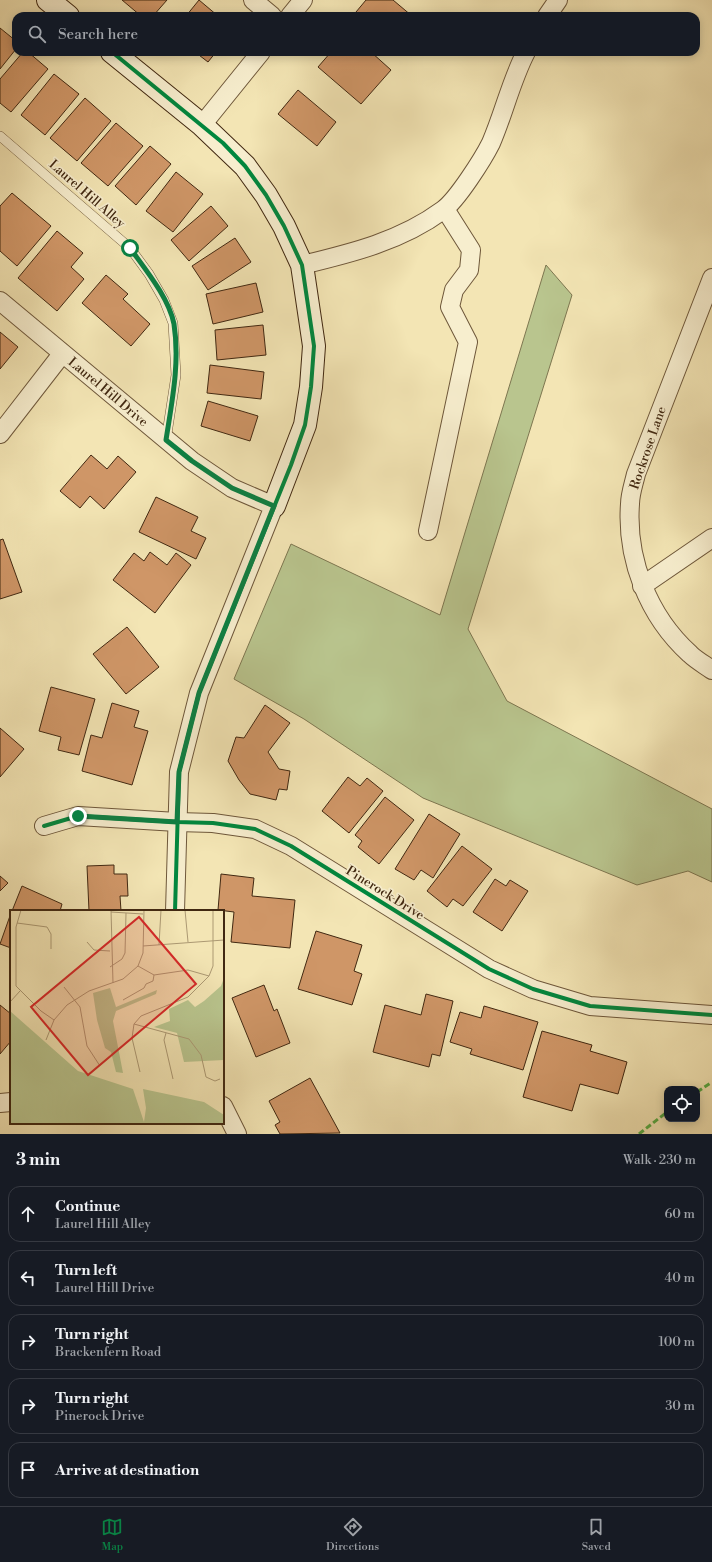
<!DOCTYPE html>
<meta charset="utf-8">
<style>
:root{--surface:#171b24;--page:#20242c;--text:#f1f3f6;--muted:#9ea1a6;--line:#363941;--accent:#0b8043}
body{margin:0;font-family:"Libre Bodoni",serif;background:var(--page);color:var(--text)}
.controls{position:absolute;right:12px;bottom:12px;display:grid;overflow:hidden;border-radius:8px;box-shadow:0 2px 10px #0003}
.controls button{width:36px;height:36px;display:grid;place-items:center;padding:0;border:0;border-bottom:1px solid var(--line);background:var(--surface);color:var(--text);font:20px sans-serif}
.stop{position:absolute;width:12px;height:12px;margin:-9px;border:3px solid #0b8043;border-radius:50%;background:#fff}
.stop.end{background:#0b8043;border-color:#fff;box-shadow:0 1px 4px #0008}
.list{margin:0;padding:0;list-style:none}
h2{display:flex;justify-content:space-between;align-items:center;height:52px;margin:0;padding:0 16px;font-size:17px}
h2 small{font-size:13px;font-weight:400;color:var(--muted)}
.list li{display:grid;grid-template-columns:26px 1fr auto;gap:12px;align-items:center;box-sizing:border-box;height:56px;margin:0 8px 8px;padding:0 8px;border:1px solid var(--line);border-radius:12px}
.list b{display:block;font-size:15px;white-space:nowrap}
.list p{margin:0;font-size:13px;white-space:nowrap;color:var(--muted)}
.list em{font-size:13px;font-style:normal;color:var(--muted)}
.icon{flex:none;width:22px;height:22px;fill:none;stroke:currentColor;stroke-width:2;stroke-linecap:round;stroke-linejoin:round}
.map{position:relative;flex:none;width:712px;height:1134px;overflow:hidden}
.search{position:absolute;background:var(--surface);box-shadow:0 2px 10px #0003;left:12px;right:12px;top:12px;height:44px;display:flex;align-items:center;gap:10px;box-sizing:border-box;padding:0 14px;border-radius:12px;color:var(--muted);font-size:15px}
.sheet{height:372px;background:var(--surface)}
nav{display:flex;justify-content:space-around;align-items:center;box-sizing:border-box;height:56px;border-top:1px solid var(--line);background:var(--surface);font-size:11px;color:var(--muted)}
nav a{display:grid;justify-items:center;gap:2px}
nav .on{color:var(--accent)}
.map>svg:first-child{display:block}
.green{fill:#b9c58e;stroke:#7d7650}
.building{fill:#cf9667;stroke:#412811}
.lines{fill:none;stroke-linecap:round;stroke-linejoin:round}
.lane-casing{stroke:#6e573a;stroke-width:10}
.street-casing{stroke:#6e573a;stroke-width:20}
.secondary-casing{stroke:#412811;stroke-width:24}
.lane{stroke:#f7eece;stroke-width:9}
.street{stroke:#f7eece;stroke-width:18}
.secondary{stroke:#f7eece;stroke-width:22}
.quiet{stroke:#56aa42;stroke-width:3;stroke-dasharray:6 3;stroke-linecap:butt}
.cycleway-casing{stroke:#f7eece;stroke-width:6}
.cycleway{stroke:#00873e;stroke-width:4}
.route{stroke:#0b8043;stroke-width:5}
.labels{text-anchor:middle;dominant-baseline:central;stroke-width:3.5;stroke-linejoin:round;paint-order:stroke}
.street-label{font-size:13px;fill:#412811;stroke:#f7eece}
.inset-road{fill:none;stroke:#ac9973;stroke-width:1}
.view{fill:#d62828;fill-opacity:0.15;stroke:#d62828;stroke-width:2}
.inset-edge{fill:none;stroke:#412811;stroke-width:2}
</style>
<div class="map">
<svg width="712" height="1134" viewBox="0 0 712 1134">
<rect width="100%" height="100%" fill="#f3e5b4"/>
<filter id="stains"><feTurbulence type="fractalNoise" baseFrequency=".005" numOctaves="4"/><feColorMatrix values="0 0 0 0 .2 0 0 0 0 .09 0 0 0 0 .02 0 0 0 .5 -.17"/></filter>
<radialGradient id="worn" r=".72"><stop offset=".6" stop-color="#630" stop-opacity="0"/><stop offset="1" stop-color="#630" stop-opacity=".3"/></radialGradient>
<path class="green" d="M546,265L572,295L468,629L507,701L712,809V882L688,871L637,885L423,798L304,719L234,679L291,544L440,615Z"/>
<g class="building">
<path d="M122,0H167L153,16H141Z"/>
<path d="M199,0L218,16H186Z"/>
<path d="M366,0H393L412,16H361L356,12Z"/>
<path d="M0,28L16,41V49L0,69Z"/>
<path d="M23,52H28L48,69L11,112L0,103V79Z"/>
<path d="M195,52H216L208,62Z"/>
<path d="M331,52H371L391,70L361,104L318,67Z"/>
<path d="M54,74L79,94L45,135L21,115Z"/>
<path d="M298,90L336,122L317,146L278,114Z"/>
<path d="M85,98L111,121L77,161L50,138Z"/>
<path d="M116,123L143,146L108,186L81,163Z"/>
<path d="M150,146L171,164L136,205L115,186Z"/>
<path d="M176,172L203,194L173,232L146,211Z"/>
<path d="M12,193L51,226L17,266L0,251V206Z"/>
<path d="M211,206L228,226L189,261L171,240Z"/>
<path d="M57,231L83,253L71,267L84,279L57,311L18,278Z"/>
<path d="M235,238L251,262L208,290L192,266Z"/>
<path d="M106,275L128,294L123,299L150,324L131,346L82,303Z"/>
<path d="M256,283L263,312L213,324L206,294Z"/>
<path d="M263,325L266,355L217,360L215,330Z"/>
<path d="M0,332L18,347L0,369Z"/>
<path d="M210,365L264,372L261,399L207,393Z"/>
<path d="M208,401L258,416L250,441L201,426Z"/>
<path d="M91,455L107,469L118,456L136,472L104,509L90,496L80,508L60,491Z"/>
<path d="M156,497L198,517L191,531L206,538L196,559L139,532Z"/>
<path d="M3,539L22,592L0,599V540Z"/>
<path d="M150,552L167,565L176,553L191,565L155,613L113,580L134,553L144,561Z"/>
<path d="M127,627L159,667L126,694L93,654Z"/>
<path d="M51,687L95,699L79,755L58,750L61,737L39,731Z"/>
<path d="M112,703L139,711L134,727L148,731L132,785L82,771L91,735L102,738Z"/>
<path d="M265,705L290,723L268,752L279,769L290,771L287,790L279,789L276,800L250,794L239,780L228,761L236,737L244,738Z"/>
<path d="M0,728L24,749L0,777Z"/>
<path d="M348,777L360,786L367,778L383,791L349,833L322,811Z"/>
<path d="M385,797L414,820L379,864L358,847L362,841L355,835Z"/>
<path d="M429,814L460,834L433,878L421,870L414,880L395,869Z"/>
<path d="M462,846L492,869L463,906L453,899L447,907L427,891Z"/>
<path d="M114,865V874H127L128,896H120L121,911H89L87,866Z"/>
<path d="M221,874L254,878L252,896L295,900L290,948L231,942L234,912L218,910Z"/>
<path d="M0,876L8,883L0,891Z"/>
<path d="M495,879L506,886L510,880L528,891L502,931L473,912Z"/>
<path d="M22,886L62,904L60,911H12Z"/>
<path d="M11,913V948L0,944Z"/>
<path d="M316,931L362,945L354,971L362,974L352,1005L298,989Z"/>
<path d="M264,985L274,1011L277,1009L290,1043L256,1057L232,998Z"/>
<path d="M426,994L453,1001L440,1056L432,1054L429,1067L373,1052L385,1005L421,1015Z"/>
<path d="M0,1005L11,1014V1041L0,1054Z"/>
<path d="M484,1006L538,1022L523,1070L470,1054L472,1049L450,1042L460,1012L481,1018Z"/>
<path d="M542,1031L592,1045L590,1051L627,1062L618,1094L580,1084L572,1111L523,1097Z"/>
<path d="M310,1078L340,1133L280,1134L275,1125L280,1122L269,1101Z"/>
</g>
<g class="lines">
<g class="lane-casing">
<path id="lane" d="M0,136L130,248L149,274L164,300L173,323L176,375L166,440"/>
</g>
<g class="street-casing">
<g id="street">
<path d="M253,0L272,16"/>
<path d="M290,16L303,0"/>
<path d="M547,16L558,0"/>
<path d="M202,125L261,52"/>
<path d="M302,265C352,253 401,241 443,210C457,200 483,159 491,143C504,113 511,81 526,52"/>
<path d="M712,278L636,474C634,483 630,494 630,504C626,559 648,616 690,654C696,660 705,665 712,670"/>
<path d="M0,301L192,461L232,488L274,506L199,693L179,772L175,911"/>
<path d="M0,434L62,354"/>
<path d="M428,531L468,342L450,307L454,290L469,270L471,250L445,209"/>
<path d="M642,586L712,538"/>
<path d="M44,826L78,816L177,822L213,823L255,829L291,846L489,969L533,989L590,1006L712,1015"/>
<path d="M0,1103L11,1102"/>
<path d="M223,1106L237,1134"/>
</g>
</g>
<g class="secondary-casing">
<g id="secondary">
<path d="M48,0L68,16"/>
<path d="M112,52L202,125L245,166L266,195L284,226L302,265L314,346L311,387L305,425L274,506"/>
</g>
</g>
<use href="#lane" class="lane"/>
<use href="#street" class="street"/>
<use href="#secondary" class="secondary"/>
<g class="quiet">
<path d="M697,1092L712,1082"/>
<path d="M639,1134L667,1112"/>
</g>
<g class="cycleway-casing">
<g id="cycleway">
<path d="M112,52L223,143L245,166L266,195L284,226L302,265L314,346L311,387L305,425L291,465L199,693L179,772L175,911"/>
<path d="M44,826L78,816L177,822L213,823L255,829L291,846L489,969L533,989L590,1006L712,1015"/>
</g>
</g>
<use href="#cycleway" class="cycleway"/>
</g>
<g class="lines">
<path class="route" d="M78,816L177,822L179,772L199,693L274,506L232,488L192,461L166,440C172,401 180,363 174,324C169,298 145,269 130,248"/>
</g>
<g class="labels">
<g class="street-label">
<text transform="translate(87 194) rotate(41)">Laurel Hill Alley</text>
<text transform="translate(108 392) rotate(40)">Laurel Hill Drive</text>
<text transform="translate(648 448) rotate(-71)">Rockrose Lane</text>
<text transform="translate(385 893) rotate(32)">Pinerock Drive</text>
</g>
</g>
<g transform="translate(10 910)">
<rect width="214" height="214" fill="#f3e5b4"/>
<path d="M214,68V150L174,152L167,123L144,117L160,111L159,99L178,90L185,97L194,91L211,76ZM100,78L106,97L147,80L146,84L106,101L103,111L113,163L106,162L101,142L95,138L87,110L83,83ZM0,101L68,161L123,179L134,212L136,198L133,179L194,192L214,205V214H0Z" fill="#b9c58e"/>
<path class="inset-road" d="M11,0L6,17V76L31,101L44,110M101,0L103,73M175,0L178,32M101,2L133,4M7,13L37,17L41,24V39M77,32L84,40L100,41M149,35L151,0M133,36L214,30M128,56L144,65L178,60L199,66M100,57L112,49L115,43L116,3M54,77L70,97L77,136L90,156M113,90L134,78L136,74L143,71L144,65M0,92L10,81M124,114L179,129L191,145L196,167L205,171L210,169M156,123L154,130L163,169M36,130L44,110L57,95L79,81L113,69L128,56L133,43L134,0M130,162L122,128L124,114L131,106L178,87L199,66L203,56V0"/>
<path class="view" d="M129,7L186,74L78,165L21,97Z"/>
<rect width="214" height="214" class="inset-edge"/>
</g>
<rect width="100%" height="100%" filter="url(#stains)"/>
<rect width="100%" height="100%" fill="url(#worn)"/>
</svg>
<div class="controls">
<button><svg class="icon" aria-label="locate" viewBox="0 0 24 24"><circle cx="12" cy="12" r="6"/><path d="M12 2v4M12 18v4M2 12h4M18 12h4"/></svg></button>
</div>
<div class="stop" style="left:130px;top:248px"></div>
<div class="stop end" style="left:78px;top:816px"></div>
<div class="search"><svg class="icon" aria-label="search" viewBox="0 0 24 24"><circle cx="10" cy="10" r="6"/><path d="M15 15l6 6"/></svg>Search here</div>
</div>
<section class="sheet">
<h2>3 min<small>Walk · 230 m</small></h2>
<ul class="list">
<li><svg class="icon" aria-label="ahead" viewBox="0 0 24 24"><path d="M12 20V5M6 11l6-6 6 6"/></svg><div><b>Continue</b><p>Laurel Hill Alley</p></div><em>60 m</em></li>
<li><svg class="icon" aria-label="left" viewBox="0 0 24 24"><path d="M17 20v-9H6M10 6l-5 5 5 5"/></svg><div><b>Turn left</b><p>Laurel Hill Drive</p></div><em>40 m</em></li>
<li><svg class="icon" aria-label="right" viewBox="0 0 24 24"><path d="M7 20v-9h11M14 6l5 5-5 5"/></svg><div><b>Turn right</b><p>Brackenfern Road</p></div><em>100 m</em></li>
<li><svg class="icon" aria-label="right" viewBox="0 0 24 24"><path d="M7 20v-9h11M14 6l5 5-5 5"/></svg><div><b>Turn right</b><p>Pinerock Drive</p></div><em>30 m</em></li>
<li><svg class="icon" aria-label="arrive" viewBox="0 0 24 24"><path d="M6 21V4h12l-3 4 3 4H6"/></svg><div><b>Arrive at destination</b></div></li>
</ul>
</section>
<nav>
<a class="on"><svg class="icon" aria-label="map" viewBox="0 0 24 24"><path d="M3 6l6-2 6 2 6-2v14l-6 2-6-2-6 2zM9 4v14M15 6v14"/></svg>Map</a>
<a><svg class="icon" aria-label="directions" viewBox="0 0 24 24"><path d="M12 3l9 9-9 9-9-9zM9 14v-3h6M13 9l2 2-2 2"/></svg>Directions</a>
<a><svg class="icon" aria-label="saved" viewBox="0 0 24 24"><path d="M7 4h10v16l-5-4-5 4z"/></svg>Saved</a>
</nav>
